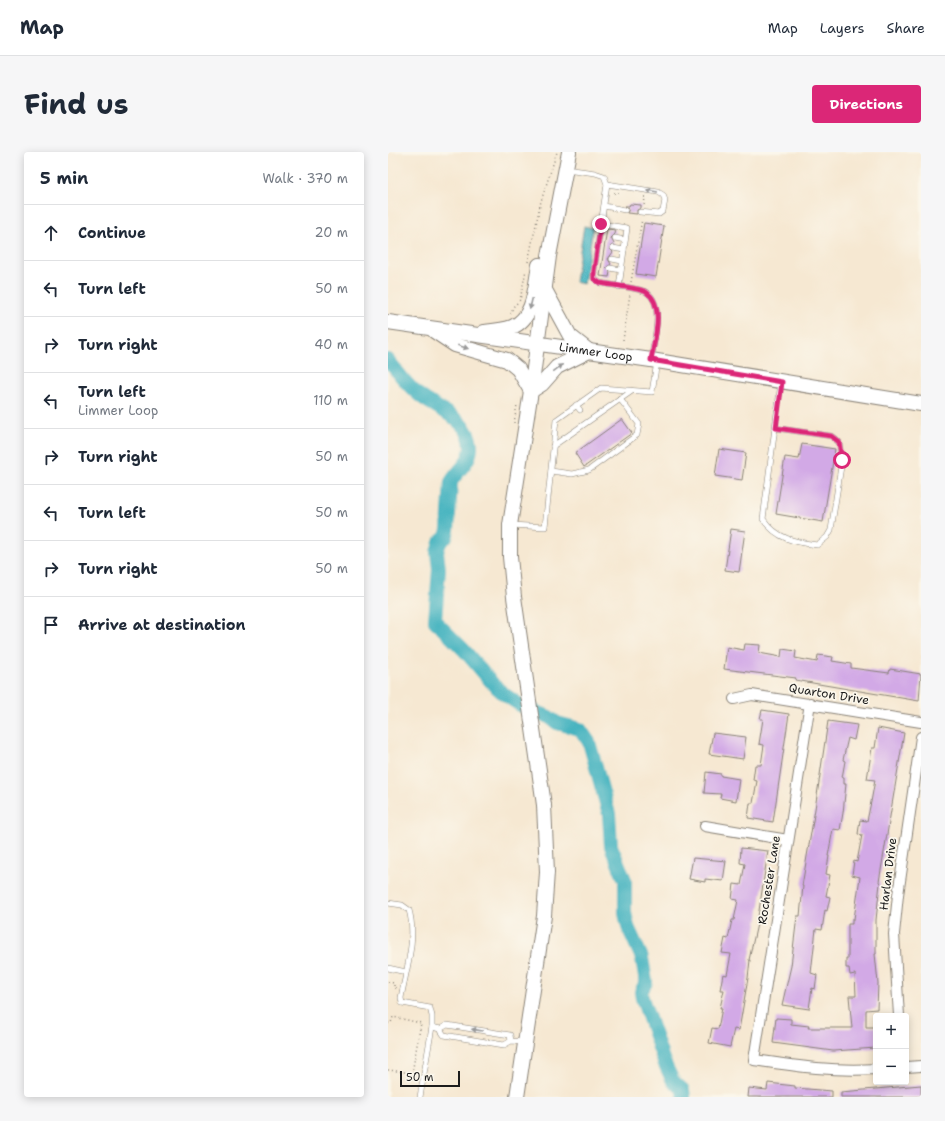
<!DOCTYPE html>
<meta charset="utf-8">
<style>
:root{--surface:#fff;--page:#f6f6f7;--text:#1f2937;--muted:#747a83;--line:#e0e1e3;--accent:#db2777}
body{margin:0;font-family:"Shantell Sans",sans-serif;background:var(--page);color:var(--text)}
.controls{position:absolute;right:12px;bottom:12px;display:grid;overflow:hidden;border-radius:4px;box-shadow:0 2px 10px #0003}
.controls button{width:36px;height:36px;display:grid;place-items:center;padding:0;border:0;border-bottom:1px solid var(--line);background:var(--surface);color:var(--text);font:20px sans-serif}
.scale{position:absolute;left:12px;bottom:10px;width:60px;box-sizing:border-box;padding-left:4px;border:2px solid #1c1c1c;border-top:0;font-size:11px;line-height:14px;white-space:nowrap;color:#1c1c1c;-webkit-text-stroke:3px #fbf7ec;paint-order:stroke}
.stop{position:absolute;width:12px;height:12px;margin:-9px;border:3px solid #db2777;border-radius:50%;background:#fff}
.stop.end{background:#db2777;border-color:#fff;box-shadow:0 1px 4px #0008}
.list{margin:0;padding:0;list-style:none}
h2{display:flex;justify-content:space-between;align-items:center;height:52px;margin:0;padding:0 16px;font-size:17px}
h2 small{font-size:13px;font-weight:400;color:var(--muted)}
.list li{display:grid;grid-template-columns:26px 1fr auto;gap:12px;align-items:center;box-sizing:border-box;height:56px;padding:0 16px;border-top:1px solid var(--line)}
.list b{display:block;font-size:15px;white-space:nowrap}
.list p{margin:0;font-size:13px;white-space:nowrap;color:var(--muted)}
.list em{font-size:13px;font-style:normal;color:var(--muted)}
.icon{flex:none;width:22px;height:22px;fill:none;stroke:currentColor;stroke-width:2;stroke-linecap:round;stroke-linejoin:round}
.map{position:relative;flex:none;width:533px;height:945px;overflow:hidden;border-radius:4px}
header{display:flex;align-items:center;gap:24px;box-sizing:border-box;height:56px;padding:0 20px;background:var(--surface);border-bottom:1px solid var(--line)}
header strong{font-size:19px}
nav{display:flex;gap:22px;margin-inline-start:auto;font-size:14px}
.intro{display:flex;align-items:center;justify-content:space-between;box-sizing:border-box;height:96px;padding:0 24px}
h1{margin:0;font-size:28px}
.button{padding:10px 18px;border-radius:4px;background:var(--accent);color:#fff;font-size:14px;font-weight:700}
main{display:flex;gap:24px;padding:0 24px}
aside{flex:1;background:var(--surface);border-radius:4px;box-shadow:0 2px 10px #0003}
.map>svg:first-child{display:block}
.water{fill:#46b4c0;stroke:#31686e}
.lines{fill:none;stroke-linecap:round;stroke-linejoin:round}
.river{stroke:#46b4c0;stroke-width:14}
.building{fill:#d2a9e6}
.lane-casing{stroke:#898277;stroke-width:6}
.street-casing{stroke:#898277;stroke-width:12}
.secondary-casing{stroke:#898277;stroke-width:16}
.path{stroke:#898277;stroke-width:1.5;stroke-dasharray:1 3;stroke-linecap:butt}
.lane{stroke:#fff;stroke-width:5}
.street{stroke:#fff;stroke-width:10}
.secondary{stroke:#fff;stroke-width:14}
.oneway{fill:#999}
.route{stroke:#db2777;stroke-width:5}
.labels{text-anchor:middle;dominant-baseline:central;stroke-width:3.5;stroke-linejoin:round;paint-order:stroke}
.street-label{font-size:12px;fill:#1c1c1c;stroke:#fbf7ec}
</style>
<header>
<strong>Map</strong>
<nav><a>Map</a><a>Layers</a><a>Share</a></nav>
</header>
<div class="intro"><h1>Find us</h1><a class="button">Directions</a></div>
<main>
<aside>
<h2>5 min<small>Walk · 370 m</small></h2>
<ul class="list">
<li><svg class="icon" aria-label="ahead" viewBox="0 0 24 24"><path d="M12 20V5M6 11l6-6 6 6"/></svg><div><b>Continue</b></div><em>20 m</em></li>
<li><svg class="icon" aria-label="left" viewBox="0 0 24 24"><path d="M17 20v-9H6M10 6l-5 5 5 5"/></svg><div><b>Turn left</b></div><em>50 m</em></li>
<li><svg class="icon" aria-label="right" viewBox="0 0 24 24"><path d="M7 20v-9h11M14 6l5 5-5 5"/></svg><div><b>Turn right</b></div><em>40 m</em></li>
<li><svg class="icon" aria-label="left" viewBox="0 0 24 24"><path d="M17 20v-9H6M10 6l-5 5 5 5"/></svg><div><b>Turn left</b><p>Limmer Loop</p></div><em>110 m</em></li>
<li><svg class="icon" aria-label="right" viewBox="0 0 24 24"><path d="M7 20v-9h11M14 6l5 5-5 5"/></svg><div><b>Turn right</b></div><em>50 m</em></li>
<li><svg class="icon" aria-label="left" viewBox="0 0 24 24"><path d="M17 20v-9H6M10 6l-5 5 5 5"/></svg><div><b>Turn left</b></div><em>50 m</em></li>
<li><svg class="icon" aria-label="right" viewBox="0 0 24 24"><path d="M7 20v-9h11M14 6l5 5-5 5"/></svg><div><b>Turn right</b></div><em>50 m</em></li>
<li><svg class="icon" aria-label="arrive" viewBox="0 0 24 24"><path d="M6 21V4h12l-3 4 3 4H6"/></svg><div><b>Arrive at destination</b></div></li>
</ul>
</aside>
<div class="map">
<svg width="533" height="945" viewBox="0 0 533 945">
<rect width="100%" height="100%" fill="#fbf7ec"/>
<filter id="ink" filterUnits="userSpaceOnUse"><feTurbulence type="fractalNoise" baseFrequency=".025" numOctaves="2"/><feDisplacementMap in="SourceGraphic" scale="8" xChannelSelector="R" yChannelSelector="G"/><feConvolveMatrix kernelMatrix="1 2 1 2 8 2 1 2 1" color-interpolation-filters="sRGB"/></filter>
<filter id="wash" filterUnits="userSpaceOnUse"><feTurbulence type="fractalNoise" baseFrequency=".012" numOctaves="4" result="noise"/><feDisplacementMap in="SourceGraphic" scale="16" xChannelSelector="R" yChannelSelector="G"/><feGaussianBlur stdDeviation="0.9" result="paint"/><feColorMatrix in="noise" values="0 0 0 0 0 0 0 0 0 0 0 0 0 0 0 0 0 1.4 0 .05"/><feComposite in="paint" operator="in"/></filter>
<g filter="url(#wash)">
<rect width="100%" height="100%" fill="#f6e8d2"/>
<path class="water" d="M196,74L205,76L196,132L187,130Z"/>
<g class="lines">
<path class="river" d="M0,208C10,220 19,234 31,243C49,258 84,268 83,296C82,311 69,319 63,330L60,378L58,385L52,390L49,400L51,417L47,469L76,498L105,532L116,542L132,553L161,565L169,571L192,577L201,590L221,662L223,694L237,728V761L240,775L254,806L258,830L253,840L254,846L276,910L285,929L295,938L296,945"/>
</g>
<g id="blocks">
<g class="building">
<path d="M242,52L253,53V56L249,58V62L239,61L241,57L237,54H241Z"/>
<path d="M256,71L276,74L268,125L248,122Z"/>
<path d="M219,77L228,78L227,82L223,86L226,92L221,96L225,100L220,107L223,112L218,116L222,120L221,125L212,124Z"/>
<path d="M234,267L244,281L196,315L187,301Z"/>
<path d="M414,292L447,297L435,370L388,362L397,305L411,307Z"/>
<path d="M331,297L358,301L354,328L327,324Z"/>
<path d="M343,377L357,379L351,420L337,418Z"/>
<path d="M357,492L372,493L371,501L393,505L394,497L408,499L407,506L429,510L430,503L445,505L444,509L463,512V516L501,521L502,517L533,522L531,549L407,528L408,526L336,517L339,495L356,498Z"/>
<path d="M374,558L401,562L385,670L360,666L362,651H365L369,629L365,628L367,613H373L376,593L371,592L375,567H372Z"/>
<path d="M440,569L469,573L466,588L460,586L455,608L457,609L454,626H456V632H458L455,661L452,678L445,677L440,704H441L438,722L442,723L438,744L442,745L439,759L437,758L434,778L428,777L423,821L429,823L427,837L424,836L421,857L394,853L403,814L409,764H412L415,734H414L427,657Z"/>
<path d="M490,576L516,581L491,730L492,731L488,768V802H487L490,831L489,857L478,858V875H488V896L445,899L385,891L388,866L403,867V872L421,874L420,876H464L461,844H468L467,822L462,823L461,816H458V807H460V772H464V767H466L472,725L464,723L466,709L469,710L474,683L470,682L472,668L479,669L483,650L487,628L479,627L484,596H487Z"/>
<path d="M325,581L358,585L355,607L321,602Z"/>
<path d="M318,620L333,622V624L351,627L348,649L332,646L333,642L316,641Z"/>
<path d="M353,696L380,699L369,772L361,808H362L360,826L351,878L346,877L342,895L321,891L324,876L330,877L334,856H332L336,838H332L335,822L339,823L343,802L334,801L337,786L340,787L344,768H346L350,748L344,747L346,732L353,733L357,712L352,711Z"/>
<path d="M305,706L338,709L335,729L317,727V730L301,727Z"/>
<path d="M380,931L407,934V936L444,939V945H360L361,936L379,938Z"/>
<path d="M533,933V945H453V940Z"/>
</g>
</g>
</g>
<g filter="url(#ink)">
<use href="#blocks" fill-opacity="0" stroke="#898277" stroke-width="1"/>
<g class="lines">
<g class="lane-casing">
<g id="lane">
<path d="M178,17L207,21L216,24L219,32L206,119L207,127L212,131C222,133 251,136 258,140C277,151 266,189 263,207"/>
<path d="M219,32L270,40L275,43L277,48L275,59L271,62L252,60"/>
<path d="M216,54L237,58"/>
<path d="M213,72L239,76L231,135"/>
<path d="M227,86L237,88"/>
<path d="M225,96L236,98"/>
<path d="M224,107L234,109"/>
<path d="M222,116L233,118"/>
<path d="M188,253L192,258"/>
<path d="M387,276L443,284L451,290L454,308L443,378L439,385L429,393C406,390 389,387 375,367L393,230"/>
<path d="M165,294L244,239"/>
<path d="M163,319L184,322L201,318L249,283L251,272L232,247"/>
<path d="M123,373L157,375L168,268L213,236L264,240L269,210"/>
<path d="M0,751L14,753L21,758C29,786 18,818 13,846L14,851L42,856L44,864V875"/>
<path d="M0,816L18,820"/>
<path d="M123,889L122,883L59,873L52,877L56,883L116,893L123,889L135,890"/>
<path d="M32,945L44,875L52,877"/>
</g>
</g>
<g class="street-casing">
<g id="street">
<path d="M346,547L364,543L533,570"/>
<path d="M422,551L366,908C407,914 446,920 488,917"/>
<path d="M317,674L400,688"/>
<path d="M511,864L506,782L510,743L533,585"/>
<path d="M518,915L533,914"/>
</g>
</g>
<g class="secondary-casing">
<g id="secondary">
<path d="M157,138L182,184L201,199"/>
<path id="s1" d="M0,170L263,208L533,252"/>
<path d="M46,179L67,193L119,208L130,217L143,239"/>
<path d="M96,180C105,179 116,178 124,175C147,166 147,134 151,113"/>
<path d="M143,239L154,232L169,215L201,199"/>
<path d="M129,945L156,764L159,720L156,653L126,445L122,405V373L143,239L161,104L181,0"/>
</g>
</g>
<g class="path">
<path d="M226,41H232"/>
<path d="M256,45H257L256,54"/>
<path d="M140,110L153,49L169,0"/>
<path d="M243,130L254,67"/>
<path d="M123,162L125,155L132,148L138,118"/>
<path d="M235,188L242,142"/>
<path d="M126,271L129,253"/>
<path d="M0,830L6,831V836H8"/>
<path d="M0,871H3L5,865L33,871L24,921L0,918"/>
</g>
<use href="#lane" class="lane"/>
<use href="#street" class="street"/>
<use href="#secondary" class="secondary"/>
</g>
<defs><path id="oneway-solid" d="M-6-.8H1V-3.2L6.5 0L1 3.2V.8H-6Z"/></defs>
<g class="oneway">
<use href="#oneway-solid" transform="translate(264 39) rotate(-170)"/>
<use href="#oneway-solid" transform="translate(143 152) rotate(103)"/>
<use href="#oneway-solid" transform="translate(75 195) rotate(18)"/>
<use href="#oneway-solid" transform="translate(170 216) rotate(-37)"/>
<use href="#oneway-solid" transform="translate(89 878) rotate(-171)"/>
</g>
</g>
<g class="lines" filter="url(#ink)">
<path class="route" d="M213,72L206,119V127L212,131C222,133 252,136 258,140C278,153 266,189 263,208L394,230L388,276L443,284L451,290L454,308"/>
</g>
<g class="labels">
<g class="street-label">
<text stroke="none"><textPath href="#s1" startOffset="210">Limmer Loop</textPath></text>
<text transform="translate(441 542) rotate(9)">Quarton Drive</text>
<text transform="translate(500 722) rotate(-83)">Harlan Drive</text>
<text transform="translate(381 728) rotate(-81)">Rochester Lane</text>
</g>
</g>
</svg>
<div class="controls">
<button>+</button>
<button>−</button>
</div>
<div class="scale">50 m</div>
<div class="stop" style="left:454px;top:308px"></div>
<div class="stop end" style="left:213px;top:72px"></div>
</div>
</main>
